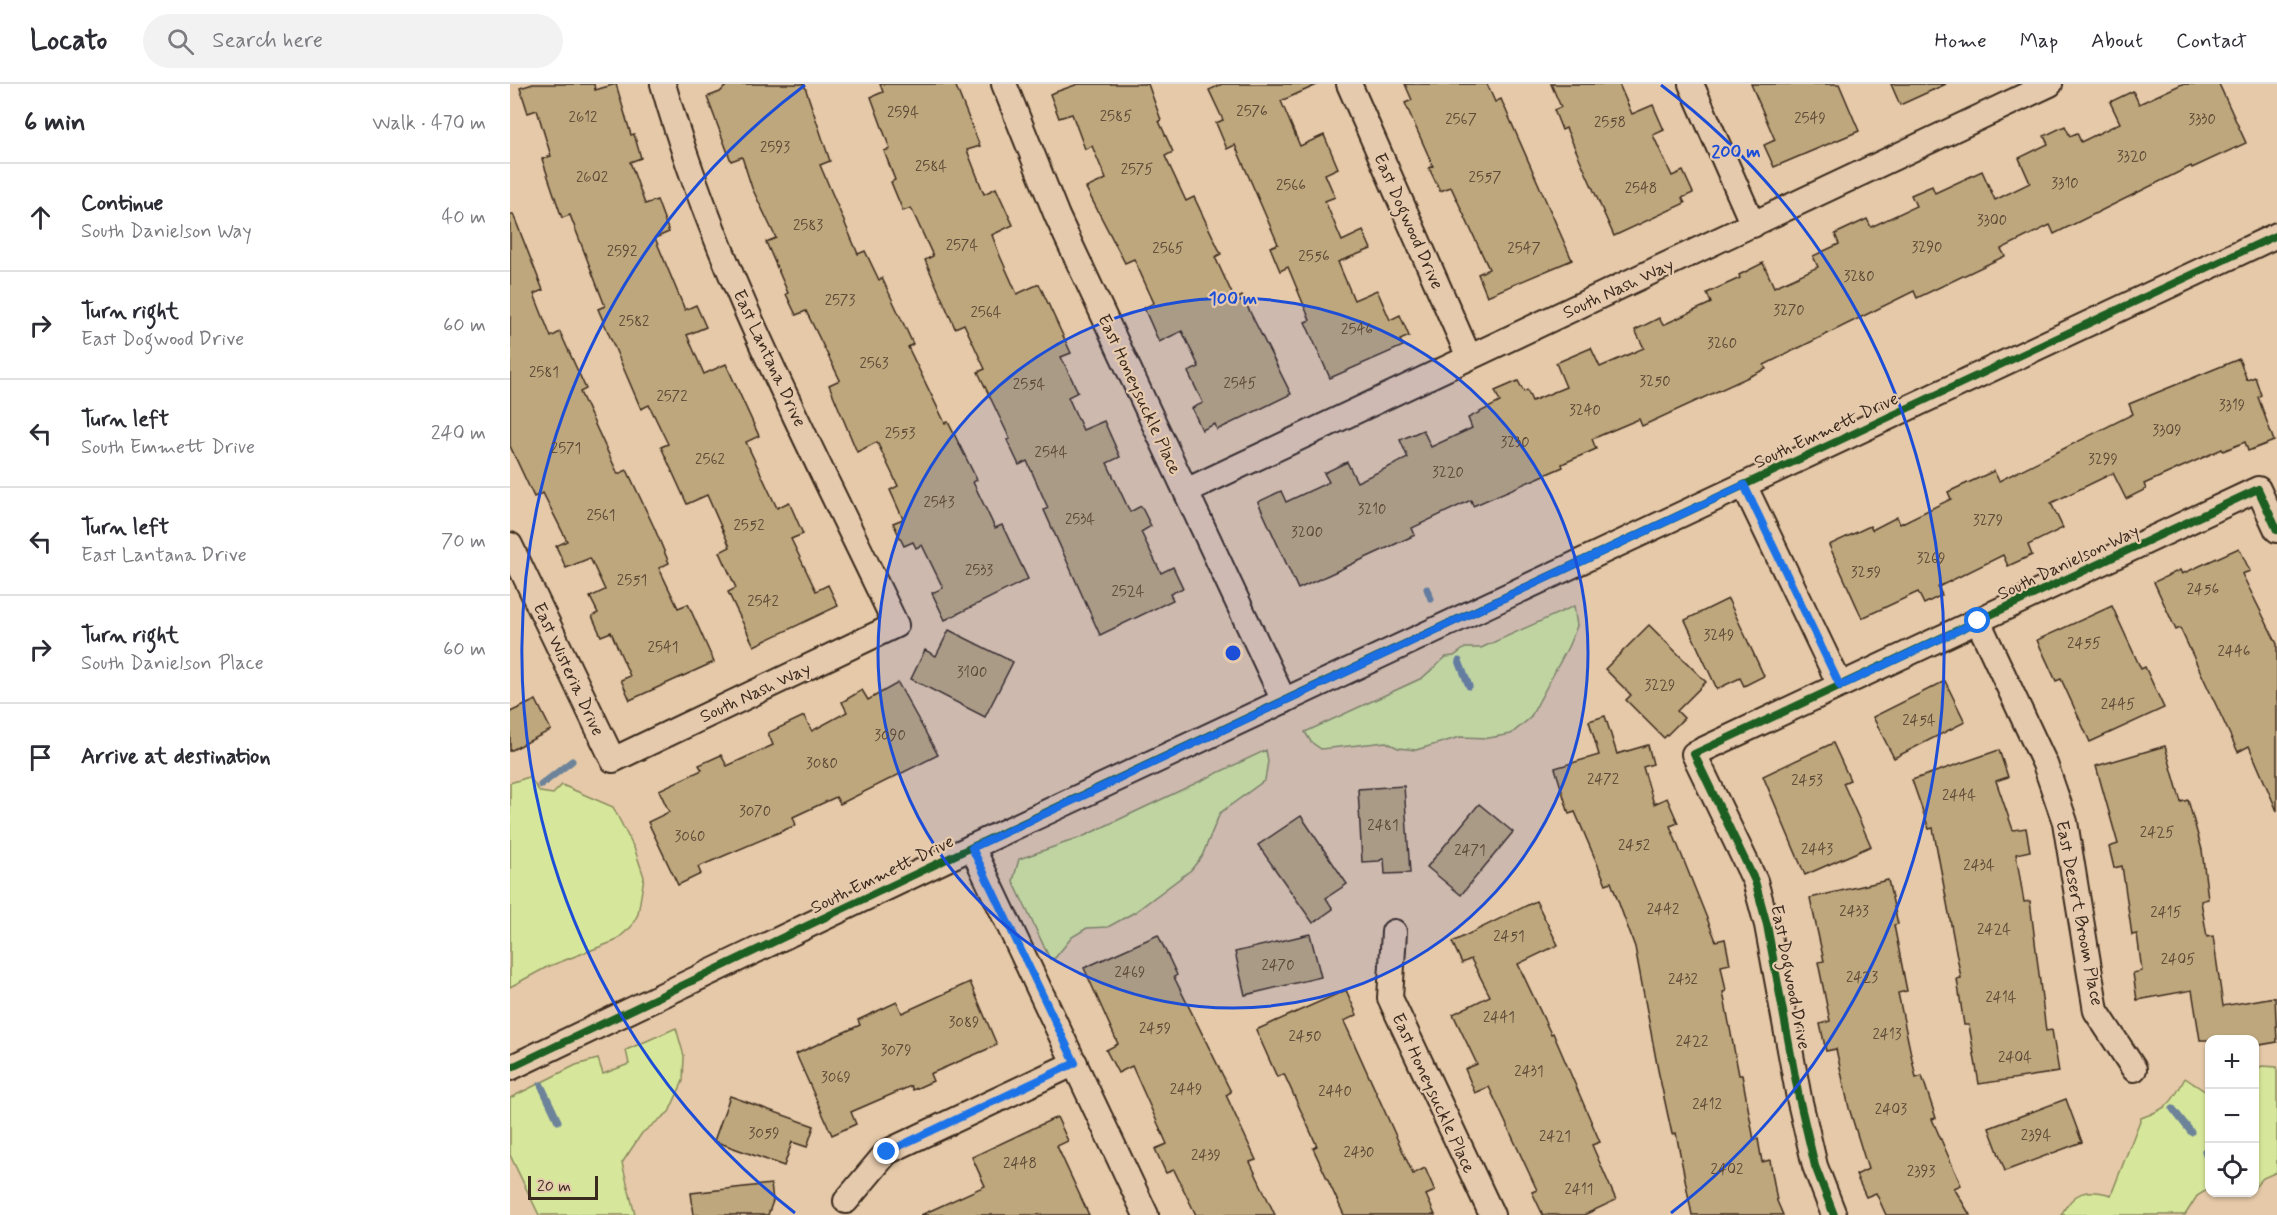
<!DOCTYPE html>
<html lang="en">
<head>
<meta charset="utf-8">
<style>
	body { margin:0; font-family:Mynerve,sans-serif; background:#f2f2f3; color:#2b2b33 }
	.controls { position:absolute; right:18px; bottom:18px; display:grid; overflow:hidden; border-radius:12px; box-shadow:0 2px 4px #0004 }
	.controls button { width:54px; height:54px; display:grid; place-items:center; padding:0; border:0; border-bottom:2px solid #e1e1e2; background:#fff; color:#2b2b33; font:30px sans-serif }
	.scale { position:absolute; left:18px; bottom:15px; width:70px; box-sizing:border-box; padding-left:6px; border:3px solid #3b2a1e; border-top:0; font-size:16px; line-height:21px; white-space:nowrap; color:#3b2a1e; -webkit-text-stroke:4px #e6caad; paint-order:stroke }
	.stop { position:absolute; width:18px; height:18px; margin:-14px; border:4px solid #1a73e8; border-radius:50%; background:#fff }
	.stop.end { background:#1a73e8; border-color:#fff; box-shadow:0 2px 6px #0008 }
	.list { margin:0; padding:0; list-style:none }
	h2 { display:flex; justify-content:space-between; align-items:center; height:78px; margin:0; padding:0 24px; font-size:26px }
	h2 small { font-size:20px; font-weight:400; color:#7c7c81 }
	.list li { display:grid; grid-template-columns:39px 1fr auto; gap:18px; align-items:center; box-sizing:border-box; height:108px; padding:0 24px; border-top:2px solid #e1e1e2 }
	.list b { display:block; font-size:22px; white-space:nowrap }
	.list p { margin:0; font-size:20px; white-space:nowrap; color:#7c7c81 }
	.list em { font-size:20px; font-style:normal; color:#7c7c81 }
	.icon { flex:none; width:33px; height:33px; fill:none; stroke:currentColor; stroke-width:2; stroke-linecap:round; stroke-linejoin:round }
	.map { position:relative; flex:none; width:1767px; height:1131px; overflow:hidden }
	header { display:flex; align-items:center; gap:36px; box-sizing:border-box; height:84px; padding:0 30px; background:#fff; border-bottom:2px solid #e1e1e2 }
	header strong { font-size:28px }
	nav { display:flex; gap:33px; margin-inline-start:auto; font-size:21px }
	.search { width:420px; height:54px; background:#f2f2f3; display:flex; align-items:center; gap:15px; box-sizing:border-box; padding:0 21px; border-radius:33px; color:#7c7c81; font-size:22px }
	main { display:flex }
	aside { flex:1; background:#fff }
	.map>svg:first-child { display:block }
	.green { fill:#d6e79b; stroke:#88885c; stroke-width:1.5 }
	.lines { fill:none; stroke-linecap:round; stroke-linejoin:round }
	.stream { stroke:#6d8399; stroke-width:7 }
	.building { fill:#bea77d; stroke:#3b2a1e; stroke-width:1.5 }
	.minor-casing { stroke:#3b2a1e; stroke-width:28 }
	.minor { stroke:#e6caad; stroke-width:24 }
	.cycleway-casing { stroke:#e6caad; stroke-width:11 }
	.cycleway { stroke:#1b5e20; stroke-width:8 }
	.route { stroke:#1a73e8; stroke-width:8 }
	.ring { fill:none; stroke:#1d4ed8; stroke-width:3 }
	.labels { text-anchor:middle; stroke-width:4.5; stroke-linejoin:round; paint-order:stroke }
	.number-label { font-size:15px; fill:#5c4936 }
	.street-label { font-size:18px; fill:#3b2a1e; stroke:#e6caad }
	.centre { fill:#1d4ed8; stroke:#e6caad; stroke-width:3 }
	.ring-label { font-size:18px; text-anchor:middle; font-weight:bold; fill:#1d4ed8; stroke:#e6caad; stroke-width:4.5; stroke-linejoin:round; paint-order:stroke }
</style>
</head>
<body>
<header>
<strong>Locato</strong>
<div class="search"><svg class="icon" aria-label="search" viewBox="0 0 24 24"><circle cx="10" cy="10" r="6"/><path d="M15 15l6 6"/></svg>Search here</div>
<nav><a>Home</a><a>Map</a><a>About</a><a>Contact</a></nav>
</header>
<main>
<aside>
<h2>6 min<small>Walk · 470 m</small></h2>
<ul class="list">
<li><svg class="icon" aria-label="ahead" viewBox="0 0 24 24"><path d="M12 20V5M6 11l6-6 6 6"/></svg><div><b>Continue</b><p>South Danielson Way</p></div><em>40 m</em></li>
<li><svg class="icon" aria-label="right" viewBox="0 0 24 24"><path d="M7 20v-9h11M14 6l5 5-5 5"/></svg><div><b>Turn right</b><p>East Dogwood Drive</p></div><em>60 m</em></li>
<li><svg class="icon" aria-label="left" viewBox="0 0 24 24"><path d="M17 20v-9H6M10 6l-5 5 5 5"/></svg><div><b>Turn left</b><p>South Emmett Drive</p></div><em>240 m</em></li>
<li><svg class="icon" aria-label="left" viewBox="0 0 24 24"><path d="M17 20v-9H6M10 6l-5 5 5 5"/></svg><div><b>Turn left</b><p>East Lantana Drive</p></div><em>70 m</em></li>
<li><svg class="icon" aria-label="right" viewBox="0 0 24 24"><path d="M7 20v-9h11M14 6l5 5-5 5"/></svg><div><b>Turn right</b><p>South Danielson Place</p></div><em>60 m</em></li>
<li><svg class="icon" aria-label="arrive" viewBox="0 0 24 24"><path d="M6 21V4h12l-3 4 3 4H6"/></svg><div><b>Arrive at destination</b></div></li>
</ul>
</aside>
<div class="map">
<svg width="1767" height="1131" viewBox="0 0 1767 1131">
	<rect width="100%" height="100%" fill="#e5c9a8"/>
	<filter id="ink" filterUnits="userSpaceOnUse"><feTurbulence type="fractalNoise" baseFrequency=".0167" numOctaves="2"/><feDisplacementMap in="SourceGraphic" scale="12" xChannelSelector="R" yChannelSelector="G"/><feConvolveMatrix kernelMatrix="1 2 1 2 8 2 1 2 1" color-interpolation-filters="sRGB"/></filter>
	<g filter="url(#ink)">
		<g class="green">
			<path d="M1064,522L1067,542L1058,563L1020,634L1001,650L979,654L950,653L906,666L888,664L876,658L811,665L801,658L795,648L912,594L936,573L944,572L955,564H971Z"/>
			<path d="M756,666L758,677L755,696L710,729L692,772L681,786L625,828L598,843L577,844L562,853L545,874L540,875L503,797L509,775L572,753Z"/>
			<path d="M19,693L30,708L43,710L52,701L103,723L125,766L134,793L128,830L121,843L105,857L37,883L0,903V699Z"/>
			<path d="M166,944L174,972L173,997L159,1028L132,1049L112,1079L125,1131H29L0,1071V1014L66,981L88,975L93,990L119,980L116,966Z"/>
			<path d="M1752,982L1767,983V1088L1753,1094L1745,1103V986Z"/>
			<path d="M1675,994L1699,1010L1700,1104L1687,1112L1675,1131H1551C1564,1107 1576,1104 1601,1111L1631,1034C1659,1024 1662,1019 1675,994Z"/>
		</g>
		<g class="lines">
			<g class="stream">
				<path d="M917,505L921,515"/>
				<path d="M949,577L959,602"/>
				<path d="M31,701L62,677"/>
				<path d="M31,1001L48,1037"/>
				<path d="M1663,1025L1681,1048"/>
				<path d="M1695,1067L1700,1081"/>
			</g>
		</g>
		<g class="building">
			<path d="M23,0H84L85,6L106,0L121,51L124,50L131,74L120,78L135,120L147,116L159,148L145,154L175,226L186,221L196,243L177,251L194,290L216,280L249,352L236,358L267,424L279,418L293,450L281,455L306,507L318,501L328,522L244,562L218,508L226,504L210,468L220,463L197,411L177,420L151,363L158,360L139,321L131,325L88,225L95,222L60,131L52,134L32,75L41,72L27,26L18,29L10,4Z"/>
			<path d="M218,0H294L320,77L310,81L348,170L355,167L369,196L372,194L403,260L398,263L435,339L438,338L467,396L463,398L485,444L492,441L518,495L435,536L422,509L433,504L412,461L406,464L403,458L394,462L383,439L393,435L380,406L388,402L367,358L347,368L319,301L330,296L296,227L286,231L276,210L278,209L256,158L266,154L242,104L232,73L221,77L197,13L210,8Z"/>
			<path d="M370,0H445L470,62L457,66L474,110L486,104L503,141L482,151L490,172L507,210L529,200L561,269L551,273L568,308L558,313L573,346L594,337L610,373L597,379L620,428L631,422L641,442L631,448L651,489L663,483L673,504L660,510L663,516L590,551L534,426L538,424L517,377L509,381L497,356L500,355L468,288L475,285L454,240L445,244L415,176L423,172L401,124L393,127L381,98L385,96L374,67L380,65L361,13L373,8Z"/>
			<path d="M568,0H638L651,36L649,37L663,68L655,72L676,117L684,113L711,170L705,173L725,216L732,212L781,310L707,346L705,340L692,346L682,324L693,319L678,288L689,283L672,247L649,258L634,224L644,219L624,175L615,179L576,104L596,95L582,62L575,65L562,30L549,34L540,10Z"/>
			<path d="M712,0H809L771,17L790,62L814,51L828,84L815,90L825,113L815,117L832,157L853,147L861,165L828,178L844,216L867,206L880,236L890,231L899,252L890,256L893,262L820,294L795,238L800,236L778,183L770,187L760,163L768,160L725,61L717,65L706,39L713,36L699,6Z"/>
			<path d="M895,0H977L985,18L991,15L1062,176L977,212L968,190L979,185L941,103L930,107L919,84L923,82L895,19L902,16Z"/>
			<path d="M1041,0H1109L1122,30L1143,21L1154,46L1143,51L1162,92L1173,87L1183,109L1172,114L1175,119L1104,152L1056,44L1052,46L1044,26L1051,23Z"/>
			<path d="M1241,0H1329L1349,47L1264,83L1254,61L1265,56Z"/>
			<path d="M1381,0H1436L1390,21Z"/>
			<path d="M1672,0H1709L1736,59L1682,84L1681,82L1544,150L1540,141L1491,165L1495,172L1407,214L1404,207L1254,281L1256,285L1132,342L1129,335L1082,355L1086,365L1052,380L1053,383L963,422L961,416L902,444L905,451L788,505L748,418L771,407L776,418L819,398L814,389L837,378L847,398L898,374L890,356L913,346L921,363L962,344L958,334L990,318L985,307L1008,297L1014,308L1017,306L1022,317L1056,303L1046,279L1081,264L1090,283L1134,264L1125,246L1149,234L1153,241L1201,219L1197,209L1230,194L1229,191L1253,179L1264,203L1308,183L1303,172L1329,160L1325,150L1357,135L1361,143L1406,122L1401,111L1422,102L1425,109L1472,87L1485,116L1520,99L1509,74L1538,60L1534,52L1555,42L1560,52L1567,49L1571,58L1610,39L1600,18L1623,7L1629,20Z"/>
			<path d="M0,130H3L33,206L24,210L41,253L50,248L76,305L70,308L108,390L117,386L144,443L159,479L149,484L168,524L178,520L204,578L120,616L111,596L120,592L101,548L91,552L82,532L88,529L80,513L95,506L80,474L56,484L46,462L57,457L33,409L24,413L0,362Z"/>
			<path d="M1729,275L1737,296L1745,293L1751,311L1748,313L1764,357L1738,367L1735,358L1713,367L1712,365L1634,400L1636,405L1616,415L1603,389L1541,419L1553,444L1518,461L1522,471L1498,482L1493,471L1428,503L1432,511L1414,520L1408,508L1352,534L1319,461L1360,442L1362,446L1387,433L1390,440L1441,415L1438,408L1484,387L1489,397L1623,330L1619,320Z"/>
			<path d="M1729,464L1740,487L1732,490L1767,560V727L1739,662L1728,668L1670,544L1666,546L1644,498L1670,486L1672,490Z"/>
			<path d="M1218,515L1254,592L1234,602L1230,594L1207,605L1175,536Z"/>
			<path d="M1602,522L1631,585L1635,583L1654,624L1580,658L1551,595L1546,597L1527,556Z"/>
			<path d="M1139,541L1196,598L1167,627L1174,634L1154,654L1116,616L1121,611L1095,585Z"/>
			<path d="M439,546L503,578L475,633L401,595L415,566L426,572Z"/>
			<path d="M1435,597L1455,638L1384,674L1363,633Z"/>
			<path d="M388,599L428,671L330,720L326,713L283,733L286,741L188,783L191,790L168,801L138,738L159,728L149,706L192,686L189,681L211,671L217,682L263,661L258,649L294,632L302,647L337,628L332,618L352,606L358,616Z"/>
			<path d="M26,616L41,646L0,667V628Z"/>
			<path d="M1095,632L1107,670L1138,661L1143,680L1133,683L1144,720L1157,714L1168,739L1160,742L1206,857L1215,855L1220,880L1211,882L1216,907L1213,908L1229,991H1232L1244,1056L1248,1055L1252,1078L1260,1076L1267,1117L1273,1131H1182L1166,1049L1162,1050L1148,986L1125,863L1101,798L1096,800L1065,728L1059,730L1045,684L1089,671L1079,637Z"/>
			<path d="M1323,659L1340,696L1333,699L1361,762L1295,791L1253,692Z"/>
			<path d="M1655,662L1671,718L1678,716L1692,766L1698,815L1691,817L1697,853L1703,852L1713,922L1765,913L1767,958L1744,962V956H1690L1682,906L1627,916L1623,889L1632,887L1627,850L1622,851L1612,782L1604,784L1599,763L1608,760L1586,682Z"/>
			<path d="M1489,666L1498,693L1486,697L1503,746L1516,744L1520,767L1506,770L1514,818L1520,817L1536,947L1542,946L1549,988L1469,1000L1459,941H1454L1447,895L1451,894L1423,744L1419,745L1402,696Z"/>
			<path d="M894,702L900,789L875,790L874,774L869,777L852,778L848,705Z"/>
			<path d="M969,720L1003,748L951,811L917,783Z"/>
			<path d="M791,732L837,800L816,814L823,825L803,839L748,761Z"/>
			<path d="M1378,796L1388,840L1384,841L1397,907L1388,909L1406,994L1412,992L1426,1034L1422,1035L1451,1101L1444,1104L1460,1131H1376L1366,1109L1356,1113L1346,1091L1358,1085L1339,1024L1326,965L1316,967L1310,940L1320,937L1308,878L1314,877L1300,814Z"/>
			<path d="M1026,817L1048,861L1008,880L1041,950L1043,949L1090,1058L1082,1061L1106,1116L1074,1131H1033L1022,1108L1027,1106L979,1003L965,1009L955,985L967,980L943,930L980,912L961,875L952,879L942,858Z"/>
			<path d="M800,850L811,893L735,911L725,868Z"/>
			<path d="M648,851L667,891L664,893L721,1008L716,1011L746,1076L740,1078L765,1131H686L664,1086L656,1089L645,1065L657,1060L622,982L608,989L596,966L608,960L574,884Z"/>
			<path d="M460,898L487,961L420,990L423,997L403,1006L401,1002L341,1028L346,1040L322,1051L286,970L350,941L348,936L387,918L392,929Z"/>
			<path d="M836,906L847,931L834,937L903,1090L915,1084L925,1107L916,1111L925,1131H834L803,1064L807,1062L774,990L767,993L746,946Z"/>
			<path d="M220,1012L304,1042L297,1063L282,1058L274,1082L204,1057Z"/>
			<path d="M1556,1015L1572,1058L1495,1087L1479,1044Z"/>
			<path d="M547,1033L558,1057L547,1062L579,1131H411L475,1102L462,1073Z"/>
			<path d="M261,1100L263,1117L258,1131H184L181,1109Z"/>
		</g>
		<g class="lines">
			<g class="minor-casing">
				<g id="minor">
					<path d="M494,0L547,132L774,617"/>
					<path d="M839,0L959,273"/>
					<path d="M1181,0L1243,141"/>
					<path d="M1234,401L1330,601"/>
					<path d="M676,407L1540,0"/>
					<path d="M0,461L103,676L386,541C302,364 207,189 153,0"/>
					<path d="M1468,537L1535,680L1555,738L1586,927L1624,985"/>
					<path d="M462,763L636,1131"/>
					<path d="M884,848L880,914L982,1131"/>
					<path d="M0,984L462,763L1767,151"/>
					<path d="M336,1117L377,1068L565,979"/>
					<path d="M1324,1131L1305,1082L1289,1014L1257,841L1245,797L1184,670L1748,405L1767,446"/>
				</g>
			</g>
			<use href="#minor" class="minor"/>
			<g class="cycleway-casing">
				<g id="cycleway">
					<path d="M0,984L462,763L1767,151"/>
					<path d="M1324,1131L1305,1082L1289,1014L1257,841L1245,797L1184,670L1748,405L1767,446"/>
				</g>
			</g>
			<use href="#cycleway" class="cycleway"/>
		</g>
	</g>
	<g class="lines" filter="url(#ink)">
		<path class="route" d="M377,1068L565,979L462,764L1234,401L1330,602L1468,537"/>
	</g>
	<circle cx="723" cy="569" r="355" fill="#1d4ed8" fill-opacity=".12"/>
	<g class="ring">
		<circle cx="723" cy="569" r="355"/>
		<path d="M285 1129A711 711 0 0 1 295 1M1151 1A711 711 0 0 1 1161 1129"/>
	</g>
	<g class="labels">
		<g class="number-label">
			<text x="742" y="32">2576</text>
			<text x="393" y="33">2594</text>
			<text x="606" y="37">2585</text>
			<text x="73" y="38">2612</text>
			<text x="1300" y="39">2549</text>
			<text x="951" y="40">2567</text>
			<text x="1692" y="40">3330</text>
			<text x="1100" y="43">2558</text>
			<text x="265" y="68">2593</text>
			<text x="1622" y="77">3320</text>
			<text x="421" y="87">2584</text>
			<text x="627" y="90">2575</text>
			<text x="82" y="98">2602</text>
			<text x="975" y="98">2557</text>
			<text x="1555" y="104">3310</text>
			<text x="781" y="106">2566</text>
			<text x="1131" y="109">2548</text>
			<text x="1482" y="141">3300</text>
			<text x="298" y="146">2583</text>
			<text x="452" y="166">2574</text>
			<text x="1417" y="168">3290</text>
			<text x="658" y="169">2565</text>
			<text x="1014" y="169">2547</text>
			<text x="112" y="172">2592</text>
			<text x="804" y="177">2556</text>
			<text x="1349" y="197">3280</text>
			<text x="330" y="221">2573</text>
			<text x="1279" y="231">3270</text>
			<text x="476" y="233">2564</text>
			<text x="124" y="242">2582</text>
			<text x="847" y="250">2546</text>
			<text x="1212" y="264">3260</text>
			<text x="364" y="284">2563</text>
			<text x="34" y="293">2581</text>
			<text x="1145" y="302">3250</text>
			<text x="730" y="304">2545</text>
			<text x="519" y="305">2554</text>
			<text x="162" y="317">2572</text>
			<text x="1722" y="326">3319</text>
			<text x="1075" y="331">3240</text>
			<text x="1657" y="351">3309</text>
			<text x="390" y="354">2553</text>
			<text x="1005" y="363">3230</text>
			<text x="56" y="369">2571</text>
			<text x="541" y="373">2544</text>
			<text x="200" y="380">2562</text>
			<text x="1593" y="380">3299</text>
			<text x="938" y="393">3220</text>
			<text x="429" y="423">2543</text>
			<text x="862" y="430">3210</text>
			<text x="91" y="436">2561</text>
			<text x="570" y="440">2534</text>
			<text x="1478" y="441">3279</text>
			<text x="239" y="446">2552</text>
			<text x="797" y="453">3200</text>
			<text x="1421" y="479">3269</text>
			<text x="469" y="491">2533</text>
			<text x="1356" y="493">3259</text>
			<text x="122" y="501">2551</text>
			<text x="1693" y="510">2456</text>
			<text x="618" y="512">2524</text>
			<text x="253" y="522">2542</text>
			<text x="1209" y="556">3249</text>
			<text x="1574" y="564">2455</text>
			<text x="153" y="568">2541</text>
			<text x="1724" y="572">2446</text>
			<text x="462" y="593">3100</text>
			<text x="1150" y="606">3229</text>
			<text x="1608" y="625">2445</text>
			<text x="1409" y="641">2454</text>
			<text x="380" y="656">3090</text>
			<text x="312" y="684">3080</text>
			<text x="1093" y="700">2472</text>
			<text x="1297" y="701">2453</text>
			<text x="1449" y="716">2444</text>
			<text x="245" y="732">3070</text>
			<text x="873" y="746">2481</text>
			<text x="1647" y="753">2425</text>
			<text x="180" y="757">3060</text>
			<text x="1124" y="766">2452</text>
			<text x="1307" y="770">2443</text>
			<text x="960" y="771">2471</text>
			<text x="1469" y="786">2434</text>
			<text x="1153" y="830">2442</text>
			<text x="1344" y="832">2433</text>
			<text x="1656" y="833">2415</text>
			<text x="1484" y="850">2424</text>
			<text x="999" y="857">2451</text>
			<text x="1668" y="880">2405</text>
			<text x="768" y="886">2470</text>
			<text x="620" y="893">2469</text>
			<text x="1352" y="898">2423</text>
			<text x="1173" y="900">2432</text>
			<text x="1491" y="918">2414</text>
			<text x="989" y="938">2441</text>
			<text x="454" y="943">3089</text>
			<text x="645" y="949">2459</text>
			<text x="1377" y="955">2413</text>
			<text x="795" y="957">2450</text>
			<text x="1182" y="962">2422</text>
			<text x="386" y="971">3079</text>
			<text x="1505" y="978">2404</text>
			<text x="1019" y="992">2431</text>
			<text x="326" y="998">3069</text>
			<text x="676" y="1010">2449</text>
			<text x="825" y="1012">2440</text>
			<text x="1197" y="1025">2412</text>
			<text x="1381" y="1030">2403</text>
			<text x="254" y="1054">3059</text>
			<text x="1526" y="1056">2394</text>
			<text x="1045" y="1057">2421</text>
			<text x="849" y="1073">2430</text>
			<text x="696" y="1076">2439</text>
			<text x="510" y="1084">2448</text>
			<text x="1217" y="1090">2402</text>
			<text x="1411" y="1092">2393</text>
			<text x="1069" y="1110">2411</text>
		</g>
		<g class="street-label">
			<text transform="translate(899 137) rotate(66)" y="6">East Dogwood Drive</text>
			<text transform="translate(1108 204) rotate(-25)" y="6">South Nash Way</text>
			<text transform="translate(260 274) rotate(65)" y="6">East Lantana Drive</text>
			<text transform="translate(630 310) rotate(65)" y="6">East Honeysuckle Place</text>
			<text transform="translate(1316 346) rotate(-25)" y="6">South Emmett Drive</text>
			<text transform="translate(1558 478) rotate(-25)" y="6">South Danielson Way</text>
			<text transform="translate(59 585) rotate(65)" y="6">East Wisteria Drive</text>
			<text transform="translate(245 608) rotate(-25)" y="6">South Nash Way</text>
			<text transform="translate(372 790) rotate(-26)" y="6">South Emmett Drive</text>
			<text transform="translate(1570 829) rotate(79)" y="6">East Desert Broom Place</text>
			<text transform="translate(1281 893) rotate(79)" y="6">East Dogwood Drive</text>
			<text transform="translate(924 1009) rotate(65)" y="6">East Honeysuckle Place</text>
		</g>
	</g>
	<circle cx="723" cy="569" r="9" class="centre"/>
	<g class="ring-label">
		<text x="1226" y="73">200 m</text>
		<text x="723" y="220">100 m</text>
	</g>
</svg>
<div class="controls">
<button>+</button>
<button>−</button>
<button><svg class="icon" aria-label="locate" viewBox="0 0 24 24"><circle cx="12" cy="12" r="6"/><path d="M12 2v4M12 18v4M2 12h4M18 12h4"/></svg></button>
</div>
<div class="scale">20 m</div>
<div class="stop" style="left:1468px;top:537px"></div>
<div class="stop end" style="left:377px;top:1068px"></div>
</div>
</main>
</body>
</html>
